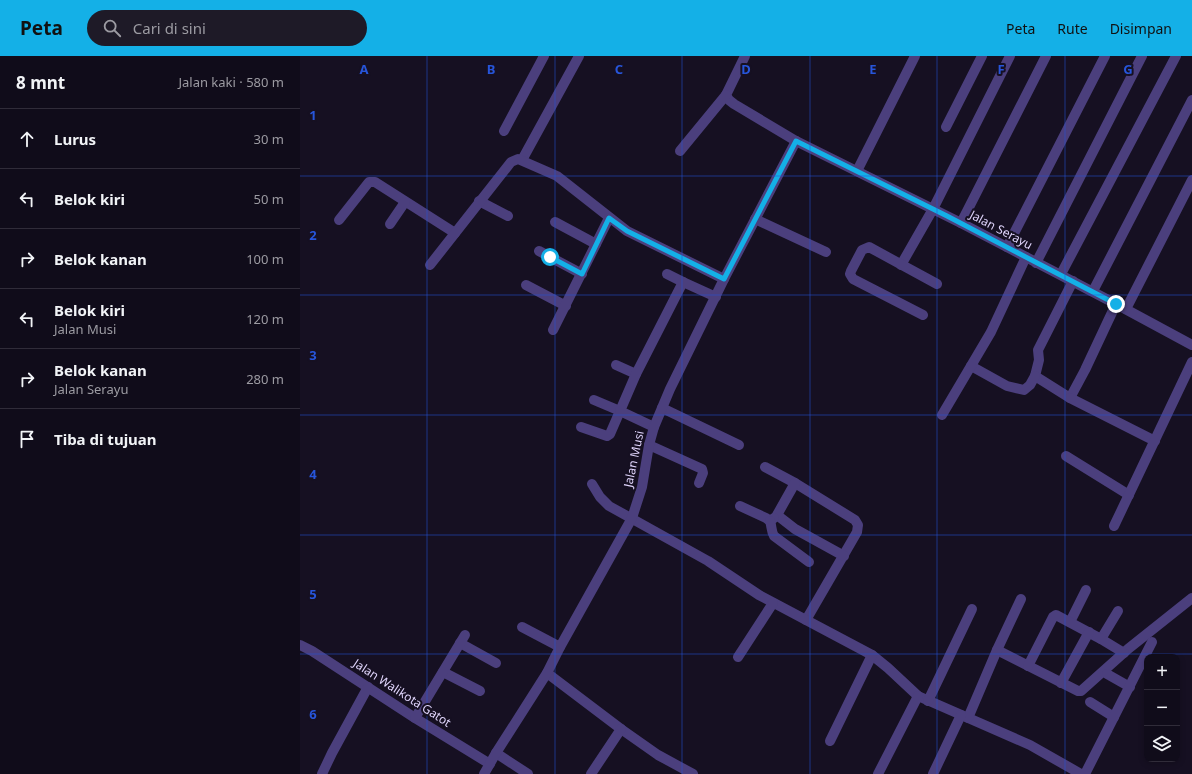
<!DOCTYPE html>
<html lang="id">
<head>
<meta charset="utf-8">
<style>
	body { margin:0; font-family:"Noto Sans",sans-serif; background:#1e1a27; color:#f1f3f6 }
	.controls { position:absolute; right:12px; bottom:12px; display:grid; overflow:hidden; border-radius:8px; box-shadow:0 2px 6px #0003 }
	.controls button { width:36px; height:36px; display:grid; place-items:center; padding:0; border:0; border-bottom:1px solid #302c39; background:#100c1a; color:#f1f3f6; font:20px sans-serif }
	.stop { position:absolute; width:12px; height:12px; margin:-9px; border:3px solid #14b0e7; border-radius:50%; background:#fff }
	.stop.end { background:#14b0e7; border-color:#fff; box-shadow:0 1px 4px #0008 }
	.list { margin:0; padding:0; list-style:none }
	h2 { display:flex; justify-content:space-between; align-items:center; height:52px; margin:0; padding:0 16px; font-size:17px }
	h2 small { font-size:13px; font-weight:400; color:#9c9ba2 }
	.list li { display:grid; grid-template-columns:26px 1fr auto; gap:12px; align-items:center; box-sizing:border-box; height:60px; padding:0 16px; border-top:1px solid #302c39 }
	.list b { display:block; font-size:15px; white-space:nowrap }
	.list p { margin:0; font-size:13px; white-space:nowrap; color:#9c9ba2 }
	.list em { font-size:13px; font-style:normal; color:#9c9ba2 }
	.icon { flex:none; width:22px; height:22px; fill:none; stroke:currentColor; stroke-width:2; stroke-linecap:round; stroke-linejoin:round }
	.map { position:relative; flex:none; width:892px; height:718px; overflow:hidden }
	header { display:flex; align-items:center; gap:24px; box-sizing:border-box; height:56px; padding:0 20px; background:#14b0e7; color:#111 }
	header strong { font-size:19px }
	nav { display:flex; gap:22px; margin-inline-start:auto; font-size:14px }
	.search { width:280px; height:36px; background:#1e1a27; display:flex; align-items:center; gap:10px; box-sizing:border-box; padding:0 14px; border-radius:22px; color:#9c9ba2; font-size:15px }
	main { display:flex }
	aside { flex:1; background:#100c1a }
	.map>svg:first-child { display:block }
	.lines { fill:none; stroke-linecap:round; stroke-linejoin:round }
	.street { stroke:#4b3f7d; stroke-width:10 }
	.route { stroke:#14b0e7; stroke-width:5 }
	.grid { fill:none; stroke:#2755da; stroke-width:1; stroke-opacity:0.55 }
	.labels { text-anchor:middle; stroke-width:4; stroke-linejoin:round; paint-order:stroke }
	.street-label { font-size:12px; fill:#dfd4fb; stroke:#161022 }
	.grid-label { font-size:13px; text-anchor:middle; font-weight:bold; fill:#2755da; stroke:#161022; stroke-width:4; stroke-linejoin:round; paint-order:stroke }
</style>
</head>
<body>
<header>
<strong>Peta</strong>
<div class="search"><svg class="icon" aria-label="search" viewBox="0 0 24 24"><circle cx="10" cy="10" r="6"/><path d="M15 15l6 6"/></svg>Cari di sini</div>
<nav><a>Peta</a><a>Rute</a><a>Disimpan</a></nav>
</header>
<main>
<aside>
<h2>8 mnt<small>Jalan kaki · 580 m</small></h2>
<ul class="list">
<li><svg class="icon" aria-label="ahead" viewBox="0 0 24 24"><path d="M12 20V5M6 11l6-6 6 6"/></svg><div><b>Lurus</b></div><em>30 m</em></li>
<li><svg class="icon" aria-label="left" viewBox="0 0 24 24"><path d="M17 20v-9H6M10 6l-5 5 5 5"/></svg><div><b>Belok kiri</b></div><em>50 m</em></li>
<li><svg class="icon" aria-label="right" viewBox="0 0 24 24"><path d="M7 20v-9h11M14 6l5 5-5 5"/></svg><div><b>Belok kanan</b></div><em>100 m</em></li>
<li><svg class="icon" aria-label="left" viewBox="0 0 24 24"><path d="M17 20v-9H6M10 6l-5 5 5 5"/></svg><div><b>Belok kiri</b><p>Jalan Musi</p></div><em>120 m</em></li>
<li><svg class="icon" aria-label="right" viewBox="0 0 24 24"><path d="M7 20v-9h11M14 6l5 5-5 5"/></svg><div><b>Belok kanan</b><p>Jalan Serayu</p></div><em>280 m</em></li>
<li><svg class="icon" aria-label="arrive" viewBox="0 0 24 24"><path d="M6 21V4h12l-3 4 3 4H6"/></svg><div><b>Tiba di tujuan</b></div></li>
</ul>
</aside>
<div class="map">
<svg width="892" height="718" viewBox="0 0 892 718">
	<rect width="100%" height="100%" fill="#161022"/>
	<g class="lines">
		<g class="street">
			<path d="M445,0L426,39L429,44L434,48L496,85L661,167L816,248L892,289"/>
			<path d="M646,71L682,0"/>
			<path d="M204,75L244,0"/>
			<path d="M380,95L426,39"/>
			<path d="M222,104L279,0"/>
			<path d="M557,115L615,0"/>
			<path d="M179,145L208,160"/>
			<path d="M455,163L526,196"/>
			<path d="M39,164L69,126H75L155,177"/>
			<path d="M255,166L296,188"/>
			<path d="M661,167L746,0"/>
			<path d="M90,168L105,146"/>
			<path d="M707,191L805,0"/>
			<path d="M239,195L282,218"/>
			<path d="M736,207L842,0"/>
			<path d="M130,209L211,106L218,103L257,120L327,175L424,223"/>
			<path d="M601,209L633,153L710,0"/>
			<path d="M367,218L383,226"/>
			<path d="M761,218L876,0"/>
			<path d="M773,225L738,294L739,304L735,320L770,342L785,314L816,248"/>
			<path d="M226,229L266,250"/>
			<path d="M793,235L892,44"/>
			<path d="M826,253L892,124"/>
			<path d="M623,259L553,223L550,218L551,215L562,194L569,191L637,228"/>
			<path d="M253,274L309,162"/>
			<path d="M316,309L336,318"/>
			<path d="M671,310L707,330L724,334L730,329L735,320"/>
			<path d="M770,342L855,385"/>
			<path d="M362,352L439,389"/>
			<path d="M642,359L691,276L726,201"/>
			<path d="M281,371L307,380L310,378L320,355L294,344"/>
			<path d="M354,371L320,355L336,318L383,226L416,241"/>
			<path d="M349,389L402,413L403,417L399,427"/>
			<path d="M766,400L829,439"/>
			<path d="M465,411L495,427L555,464L558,469L557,476L506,564"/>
			<path d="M495,427L477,459L495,473L544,500"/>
			<path d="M292,428L300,441L309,450L408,505L459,539L572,599L588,612L618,640L730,689L781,718"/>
			<path d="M440,450L466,462L470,465L474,462"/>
			<path d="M470,465C472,471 471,475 474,480L509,506"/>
			<path d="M814,470L892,306"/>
			<path d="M770,566L786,534"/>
			<path d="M222,571L260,591"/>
			<path d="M801,583L818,555"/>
			<path d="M160,587L196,607"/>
			<path d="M0,589L12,595L115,662L190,708"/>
			<path d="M697,594L778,635H781L828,593L892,542"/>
			<path d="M438,601L473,547"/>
			<path d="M728,610L753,561L756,559L801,583L824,597"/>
			<path d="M143,616L180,635"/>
			<path d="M247,617L321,673L358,699L393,718"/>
			<path d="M807,618L830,631"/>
			<path d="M761,627L789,576"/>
			<path d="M628,645L672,553"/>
			<path d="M790,646L814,661"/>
			<path d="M115,662L165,579"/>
			<path d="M668,662L697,594L721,543"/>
			<path d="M530,685L572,599"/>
			<path d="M196,697L228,718"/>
			<path d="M22,718L32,697L68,631"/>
			<path d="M184,718L196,697L247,617L260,591L332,462L342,431L349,389L354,371L370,333L424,223L496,85"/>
			<path d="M291,718L321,673"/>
			<path d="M578,718L618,640"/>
			<path d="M633,718L661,659"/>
			<path d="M785,718L852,586"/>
		</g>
	</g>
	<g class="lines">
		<path class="route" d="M250,201L282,218L309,162L327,175L424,223L496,85L647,160L816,248"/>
	</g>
	<path class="grid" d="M127,0V718M255,0V718M382,0V718M510,0V718M637,0V718M765,0V718M0,120H892M0,239H892M0,359H892M0,479H892M0,598H892"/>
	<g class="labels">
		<g class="street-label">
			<text transform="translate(701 174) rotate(28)" y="4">Jalan Serayu</text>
			<text transform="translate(334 403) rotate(-78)" y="4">Jalan Musi</text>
			<text transform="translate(102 637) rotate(33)" y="4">Jalan Walikota Gatot</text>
		</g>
	</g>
	<g class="grid-label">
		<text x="64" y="18">A</text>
		<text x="191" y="18">B</text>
		<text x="319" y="18">C</text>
		<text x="446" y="18">D</text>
		<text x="573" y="18">E</text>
		<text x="701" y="18">F</text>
		<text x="828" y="18">G</text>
		<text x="13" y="64">1</text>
		<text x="13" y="184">2</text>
		<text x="13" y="304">3</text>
		<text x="13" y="423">4</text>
		<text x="13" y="543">5</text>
		<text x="13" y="663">6</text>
	</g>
</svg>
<div class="controls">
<button>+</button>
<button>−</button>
<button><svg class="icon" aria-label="layers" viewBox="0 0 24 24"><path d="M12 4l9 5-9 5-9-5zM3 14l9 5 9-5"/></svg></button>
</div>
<div class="stop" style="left:250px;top:201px"></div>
<div class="stop end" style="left:816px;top:248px"></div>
</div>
</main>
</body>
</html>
